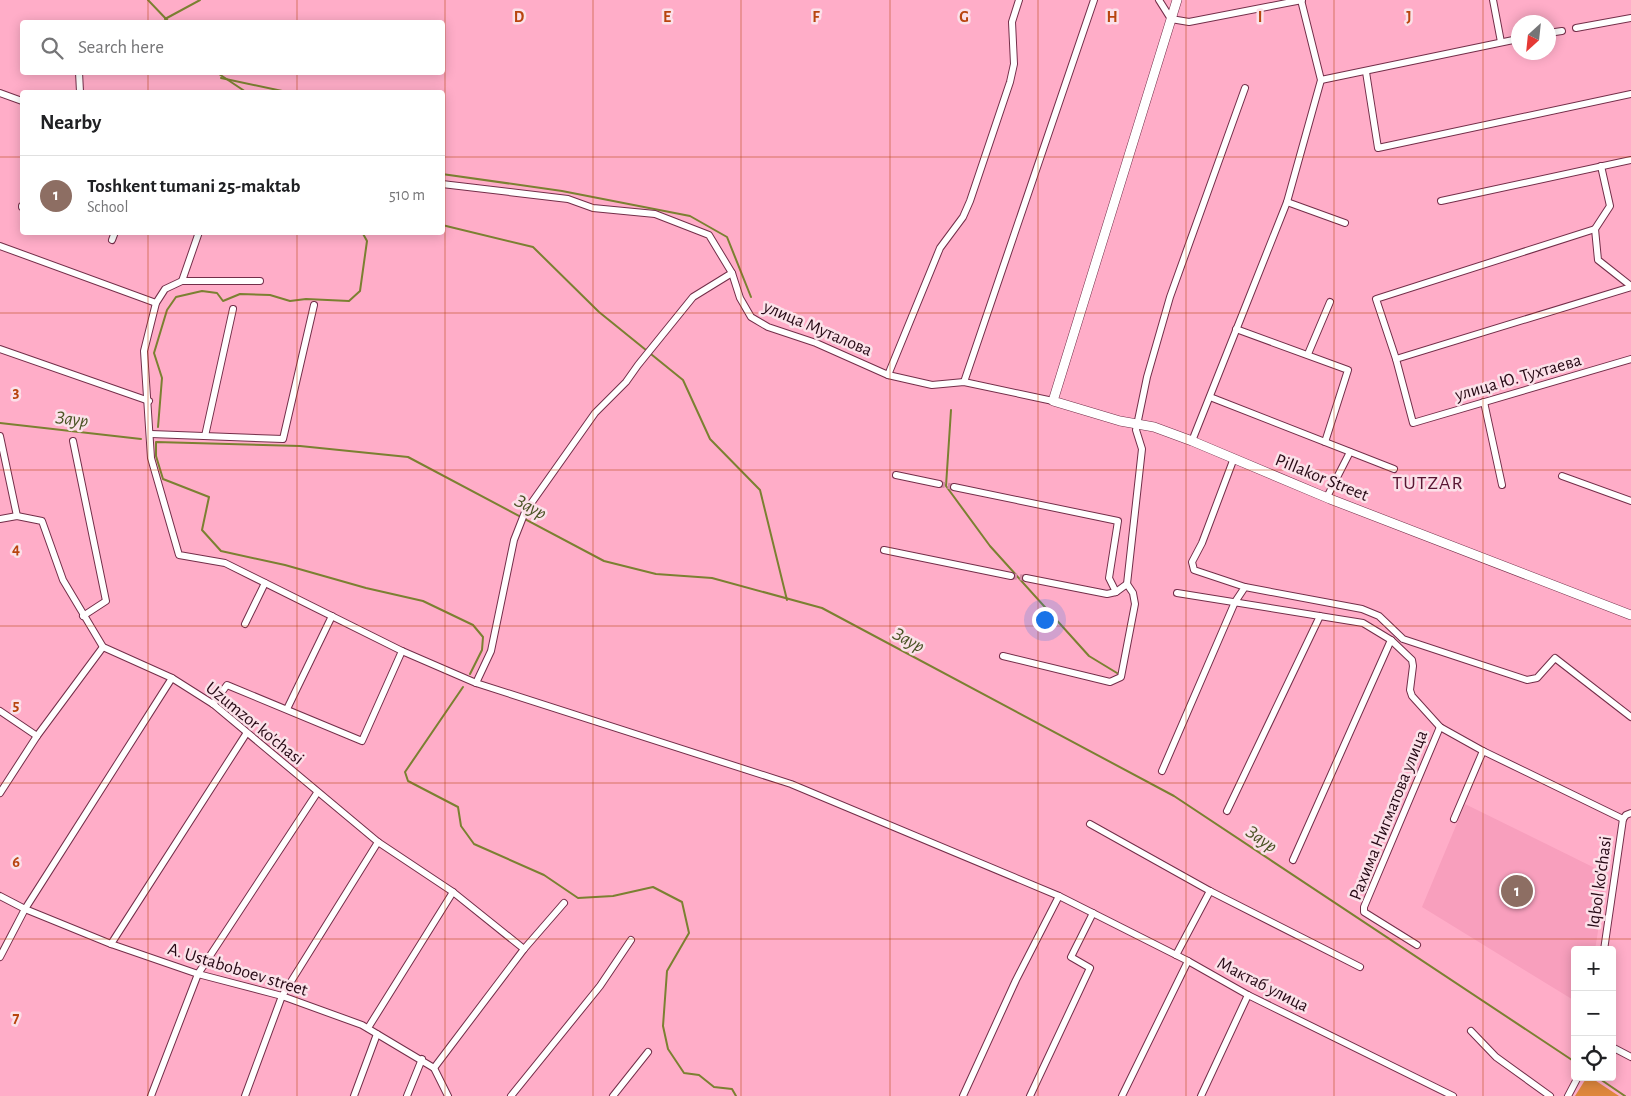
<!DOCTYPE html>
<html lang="en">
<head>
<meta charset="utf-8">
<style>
	body { margin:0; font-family:"Alegreya Sans",sans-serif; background:#f6f6f6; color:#202124 }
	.controls { position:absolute; right:15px; bottom:15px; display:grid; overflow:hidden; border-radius:5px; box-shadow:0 2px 12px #0003 }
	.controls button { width:45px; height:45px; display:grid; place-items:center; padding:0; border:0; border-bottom:1px solid #e0e0e0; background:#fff; color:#202124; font:25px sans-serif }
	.compass { position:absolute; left:1511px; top:15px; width:45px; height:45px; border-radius:50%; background:#fff; box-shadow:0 2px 12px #0003; rotate:207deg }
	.you { position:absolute; left:1044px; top:619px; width:18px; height:18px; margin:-12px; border:4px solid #fff; border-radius:50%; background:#1a73e8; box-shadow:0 0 0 8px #1a73e833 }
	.badge { display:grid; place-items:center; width:32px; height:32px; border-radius:50%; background:#b45309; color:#fff; font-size:16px; font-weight:700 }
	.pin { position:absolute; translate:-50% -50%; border:2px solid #fff; box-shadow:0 1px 5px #0006 }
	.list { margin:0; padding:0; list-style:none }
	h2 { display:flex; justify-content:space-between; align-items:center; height:65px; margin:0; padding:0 20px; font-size:21px }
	h2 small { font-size:16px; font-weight:400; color:#757577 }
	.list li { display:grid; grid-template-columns:32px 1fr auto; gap:15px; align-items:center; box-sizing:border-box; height:80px; padding:0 20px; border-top:1px solid #e0e0e0 }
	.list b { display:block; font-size:19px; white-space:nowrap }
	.list p { margin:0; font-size:16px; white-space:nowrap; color:#757577 }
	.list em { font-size:16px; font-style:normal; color:#757577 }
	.icon { flex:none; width:28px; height:28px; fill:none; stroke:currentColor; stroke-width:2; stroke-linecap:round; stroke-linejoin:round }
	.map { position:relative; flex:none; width:1631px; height:1096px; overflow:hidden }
	.search { position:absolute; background:#fff; box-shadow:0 2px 12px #0003; left:20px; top:20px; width:425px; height:55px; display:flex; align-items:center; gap:12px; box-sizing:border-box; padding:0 18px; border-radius:5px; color:#757577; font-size:19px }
	.panel { position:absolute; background:#fff; box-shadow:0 2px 12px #0003; left:20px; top:90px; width:425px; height:145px; border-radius:5px }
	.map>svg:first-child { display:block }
	.built { fill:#f89fbd }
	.green { fill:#de873c }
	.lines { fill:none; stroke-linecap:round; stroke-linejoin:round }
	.stream { stroke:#7b8031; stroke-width:2 }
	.street-tunnel { stroke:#d48ca4; stroke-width:6; stroke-dasharray:6 3; stroke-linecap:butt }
	.street-casing { stroke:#732e49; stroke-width:8 }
	.secondary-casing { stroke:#732e49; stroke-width:10 }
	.street { stroke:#fff; stroke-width:6 }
	.secondary { stroke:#fff; stroke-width:9 }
	.grid { fill:none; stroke:#b8450e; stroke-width:1; stroke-opacity:0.55 }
	.labels { text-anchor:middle; stroke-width:5; stroke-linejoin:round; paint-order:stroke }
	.street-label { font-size:18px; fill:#260915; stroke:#fbe1e9 }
	.water-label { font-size:19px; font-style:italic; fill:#4a5324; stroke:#fbe1e9 }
	.quarter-label { font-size:20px; letter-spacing:1px; fill:#591633; stroke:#fbe1e9 }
	.grid-label { font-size:16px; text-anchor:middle; font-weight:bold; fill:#b8450e; stroke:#fbe1e9; stroke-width:5; stroke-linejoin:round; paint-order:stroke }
</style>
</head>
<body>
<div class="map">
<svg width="1631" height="1096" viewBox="0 0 1631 1096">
	<rect width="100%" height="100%" fill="#ffadc8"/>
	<path class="built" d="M1465,804L1607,874L1595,950H1575V1001L1422,907Z"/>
	<path class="green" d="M1587,1077H1590L1619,1096H1575Z"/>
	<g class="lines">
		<g class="stream">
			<path d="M148,0L169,22"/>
			<path d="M165,19L200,0"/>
			<path d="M216,72L246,92"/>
			<path d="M221,78L287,92"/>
			<path d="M442,174L562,191L690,216L727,237L751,297"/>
			<path d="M442,225L533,247L599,312L683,380L710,439L760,490L787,600"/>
			<path d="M951,410L946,486L990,546L1089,656L1117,673"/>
			<path d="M0,423L141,439"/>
			<path d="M158,427L162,378L154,353L167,310L176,297L202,291L217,293L223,301L240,294L270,295L290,301L306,299L349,301L360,291L367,241L362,232"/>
			<path d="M470,674L482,650L483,637L473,625L423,601L366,588L285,565L221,551L202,530L209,497L163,479L156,456V442L300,446L408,457L604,561L656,574L712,578L822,608L1174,796L1575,1062"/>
			<path d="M463,687L405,772L408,781L458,807L461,826L474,844L544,875L578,898L613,896L653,887L682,902L689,933L667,971L663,1026L668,1049L684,1073L699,1075L714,1087L732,1089L736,1096"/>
			<path d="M1597,1077L1625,1096"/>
		</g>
		<g class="street-tunnel">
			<path d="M939,484L954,487"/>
			<path d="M1011,576L1026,578"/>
		</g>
		<g class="street-casing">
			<g id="street">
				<path d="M1159,0L1171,19L1189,22L1302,0"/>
				<path d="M1493,0L1501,42"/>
				<path d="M1576,28L1631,18"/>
				<path d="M1548,33L1562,31"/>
				<path d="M79,72L80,92"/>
				<path d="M1366,72L1378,148L1631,94"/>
				<path d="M1321,80L1518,39"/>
				<path d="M0,93L22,101"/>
				<path d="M1601,166L1610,206L1595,229L1598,260L1631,286"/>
				<path d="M442,184L568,199L593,208L655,214L709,235L732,273L740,298L751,317L768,327L816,343L888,375L932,385L964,382L1053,401"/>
				<path d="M1441,201L1631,160"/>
				<path d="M1287,202L1345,223"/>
				<path d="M22,206V207"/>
				<path d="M1595,229L1376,299L1396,359L1413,423L1631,359"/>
				<path d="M112,240L115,232"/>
				<path d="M0,246L156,303"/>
				<path d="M182,281L199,232"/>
				<path d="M260,281H182L165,289L156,303L144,351L151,458L179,555L225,563L402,651L476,683L791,784L1059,896L1188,961L1248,995L1453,1096"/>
				<path d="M1236,329L1348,370L1325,442"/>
				<path d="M0,349L149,401"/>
				<path d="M1308,354L1330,302"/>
				<path d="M1396,359L1631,287"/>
				<path d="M888,375L940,248L963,217L970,201L1010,82L1014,64L1012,22L1019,0"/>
				<path d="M964,382L1094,0"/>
				<path d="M1210,397L1394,469"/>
				<path d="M1484,402L1502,485"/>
				<path d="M151,434L283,439L314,305"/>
				<path d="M0,436L17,516"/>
				<path d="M205,436L233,309"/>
				<path d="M73,441L106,601L83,616"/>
				<path d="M1192,441L1287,202L1321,80L1301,0"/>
				<path d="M1234,458L1202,543L1192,562L1194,570L1245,587"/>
				<path d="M896,475L939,484"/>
				<path d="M1562,476L1631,501"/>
				<path d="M954,487L1118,521L1109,578L1116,592"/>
				<path d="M1327,497L1350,452"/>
				<path d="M0,519L17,516L42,521L63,580L103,647L172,678L213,704L378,842L453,892L524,949"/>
				<path d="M884,550L1011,576"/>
				<path d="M1127,584L1142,449L1136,430L1147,377L1170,297L1245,88"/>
				<path d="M1177,593L1363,623L1391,640L1412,660L1413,666L1410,690L1412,696L1440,727L1483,751L1623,819"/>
				<path d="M245,624L265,583"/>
				<path d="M1003,656L1110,682L1121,677L1135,604L1133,593L1127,584L1116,592L1107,594L1026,578"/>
				<path d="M476,683L491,651L514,540L525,512L595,413L626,382L638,365L693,297L732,273"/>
				<path d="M213,704L227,685L362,741L402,651"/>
				<path d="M287,709L332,616"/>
				<path d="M0,711L37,736"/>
				<path d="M1162,771L1235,602L1245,587L1362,609L1379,616L1403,639L1527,680L1537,678L1555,658L1631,717"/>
				<path d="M0,793L37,736L103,647"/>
				<path d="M1227,811L1320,616"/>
				<path d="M1454,819L1483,751"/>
				<path d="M1623,819L1626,815L1631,813"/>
				<path d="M1090,824L1210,891L1360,967"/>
				<path d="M1293,860L1391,640"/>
				<path d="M0,896L25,909L111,944L198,974L282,996L362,1025L434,1068L448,1096"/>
				<path d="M111,944L246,734"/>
				<path d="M1417,945L1364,912V907L1440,727"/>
				<path d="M1604,950L1623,819"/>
				<path d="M1176,955L1210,891"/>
				<path d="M0,957L25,909L172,678"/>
				<path d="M368,1028L453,892"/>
				<path d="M1471,1031L1496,1057L1550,1096"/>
				<path d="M1612,1047L1631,1057"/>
				<path d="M434,1068L524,949L564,903"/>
				<path d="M151,1096L198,974L317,793"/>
				<path d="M245,1096L282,996L378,842"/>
				<path d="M354,1096L377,1034"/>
				<path d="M407,1096L422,1059"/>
				<path d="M511,1096L600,986L631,940"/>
				<path d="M613,1096L648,1052"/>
				<path d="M963,1096L1016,980L1059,896"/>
				<path d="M1030,1096L1090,968L1071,957L1093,913"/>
				<path d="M1122,1096L1188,961"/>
				<path d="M1201,1096L1248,995"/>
				<path d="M1568,1096L1578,1077"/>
			</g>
		</g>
		<g class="secondary-casing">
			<path id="secondary" d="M1177,0L1053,401L1120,421L1154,427L1192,441L1330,499L1631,615"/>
		</g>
		<use href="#street" class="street"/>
		<use href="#secondary" class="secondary"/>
	</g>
	<path class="grid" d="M148,0V22M297,0V22M445,0V1096M593,0V1096M741,0V1096M890,0V1096M1038,0V1096M1186,0V1096M1334,0V1096M1483,0V1096M148,72V92M297,72V92M0,157H22M442,157H1631M148,232V1096M297,232V1096M0,313H1631M0,470H1631M0,626H1631M0,783H1631M0,939H1631"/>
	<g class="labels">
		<g class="street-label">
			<text transform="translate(818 328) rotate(23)" y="6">улица Муталова</text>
			<text transform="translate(1518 377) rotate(-16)" y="6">улица Ю. Тухтаева</text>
			<text transform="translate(1322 477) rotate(22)" y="6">Pillakor Street</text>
			<text transform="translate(255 723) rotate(39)" y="6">Uzumzor ko'chasi</text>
			<text transform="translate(1388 815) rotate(-68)" y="6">Рахима Нигматова улица</text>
			<text transform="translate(1599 882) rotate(-82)" y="6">Iqbol ko'chasi</text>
			<text transform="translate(238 969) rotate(17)" y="6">A. Ustaboboev street</text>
			<text transform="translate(1263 984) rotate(27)" y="6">Мактаб улица</text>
		</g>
		<g class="water-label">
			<text transform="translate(72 418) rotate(7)" y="7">Заур</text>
			<text transform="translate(531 506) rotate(28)" y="7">Заур</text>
			<text transform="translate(909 639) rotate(28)" y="7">Заур</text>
			<text transform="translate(1262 838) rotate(34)" y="7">Заур</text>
		</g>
		<g class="quarter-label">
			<text x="1428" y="489">TUTZAR</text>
		</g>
	</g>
	<g class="grid-label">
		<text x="519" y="22">D</text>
		<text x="667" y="22">E</text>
		<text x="816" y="22">F</text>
		<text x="964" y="22">G</text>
		<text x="1112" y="22">H</text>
		<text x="1260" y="22">I</text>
		<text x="1409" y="22">J</text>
		<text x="16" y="397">3</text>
		<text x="16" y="554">4</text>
		<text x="16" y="710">5</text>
		<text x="16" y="867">6</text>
		<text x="16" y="1023">7</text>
	</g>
</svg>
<div class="controls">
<button>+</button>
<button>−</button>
<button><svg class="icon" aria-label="locate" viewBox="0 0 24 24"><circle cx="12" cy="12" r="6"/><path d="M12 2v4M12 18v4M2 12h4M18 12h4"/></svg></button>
</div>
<svg class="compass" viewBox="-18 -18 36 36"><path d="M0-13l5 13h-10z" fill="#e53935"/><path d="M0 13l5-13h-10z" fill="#757577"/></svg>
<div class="you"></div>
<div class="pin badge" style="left:1517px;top:891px;background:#8d6e63">1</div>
<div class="search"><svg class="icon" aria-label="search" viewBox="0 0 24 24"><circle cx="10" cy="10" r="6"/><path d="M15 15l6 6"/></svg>Search here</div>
<section class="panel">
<h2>Nearby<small></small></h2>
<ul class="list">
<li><span class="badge" style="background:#8d6e63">1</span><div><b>Toshkent tumani 25-maktab</b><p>School</p></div><em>510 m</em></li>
</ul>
</section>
</div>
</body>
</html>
